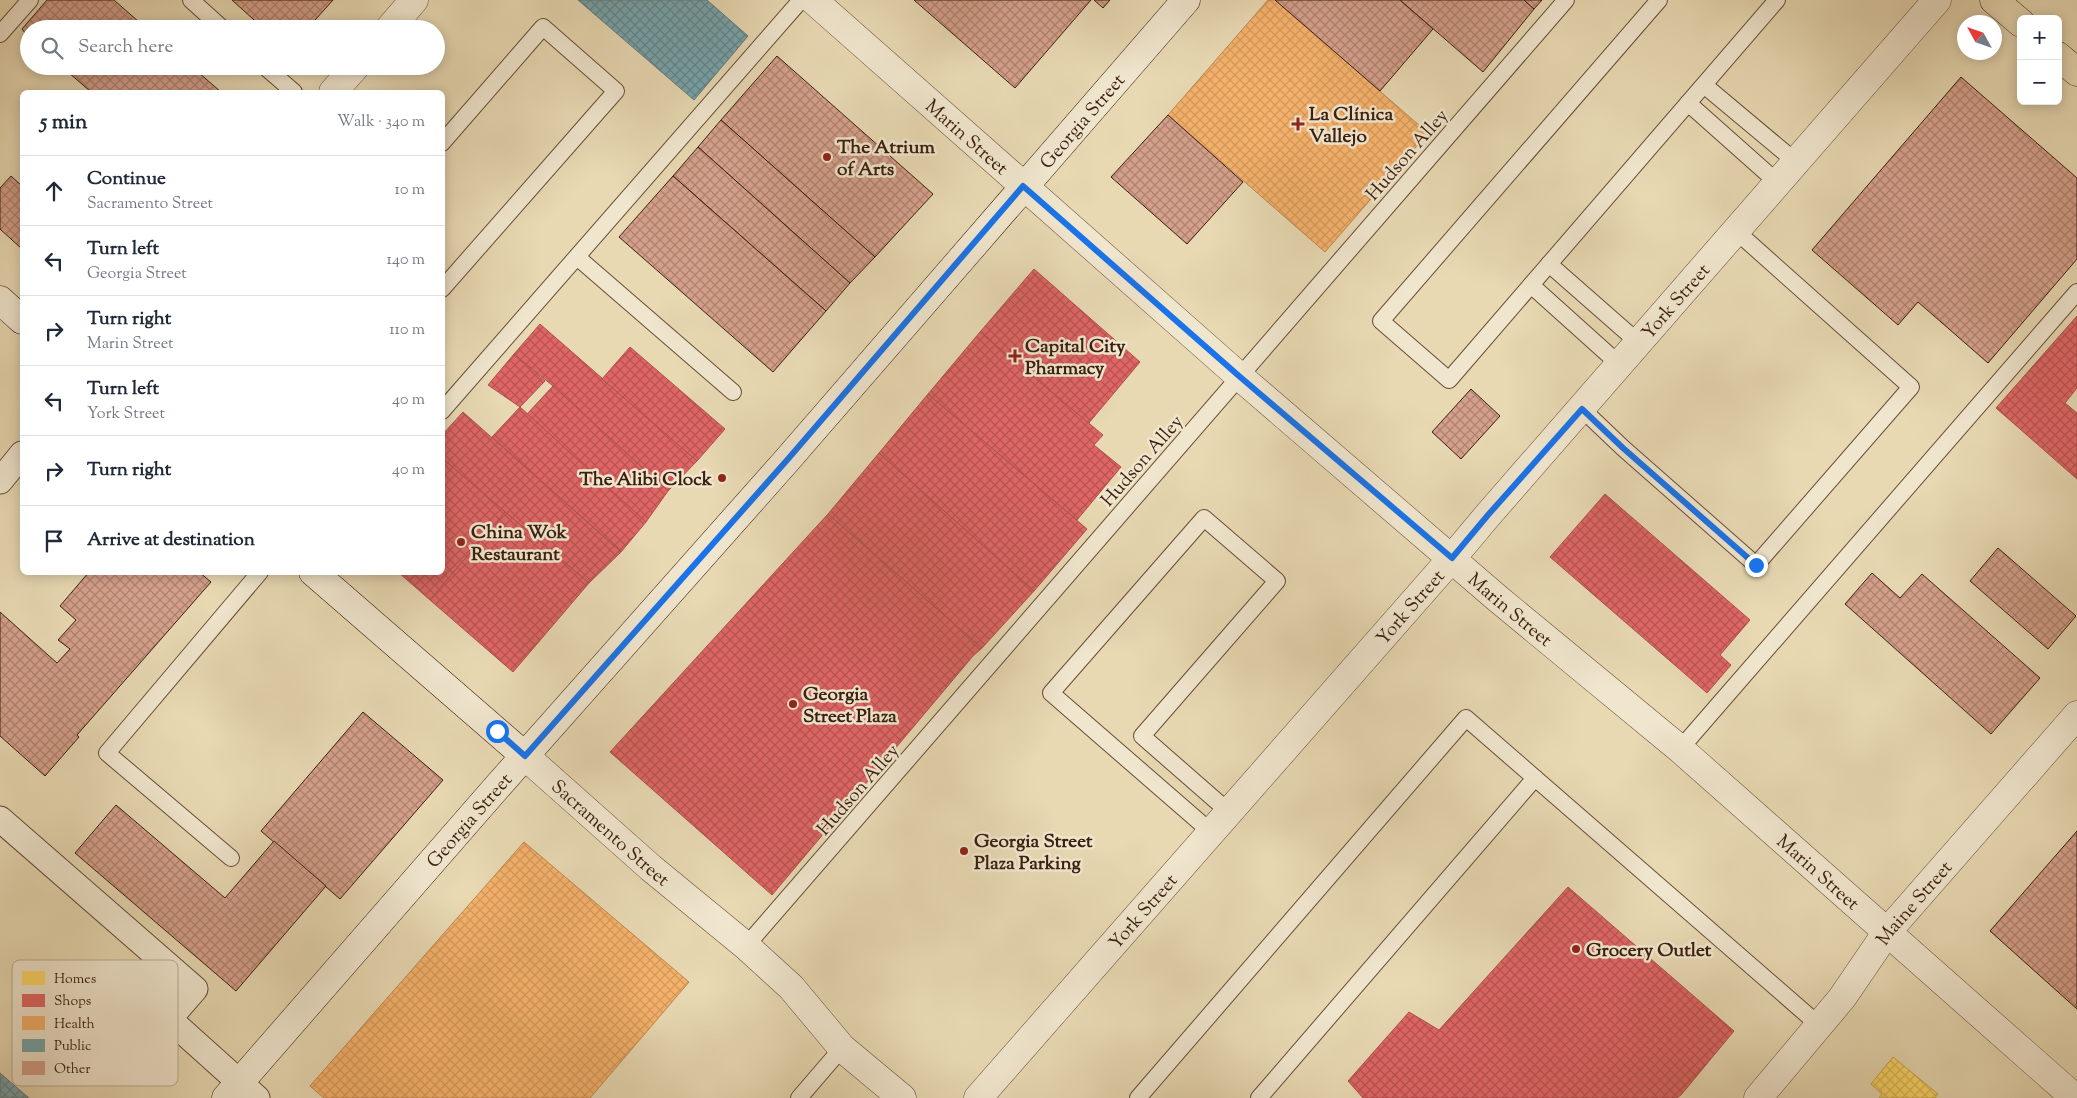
<!DOCTYPE html>
<html lang="en">
<head>
<meta charset="utf-8">
<style>
	body { margin:0; font-family:"Sorts Mill Goudy",serif; background:#f6f6f7; color:#1f2937 }
	.controls { position:absolute; right:15px; top:15px; display:grid; overflow:hidden; border-radius:8px; box-shadow:0 2px 12px #0003 }
	.controls button { width:45px; height:45px; display:grid; place-items:center; padding:0; border:0; border-bottom:1px solid #e0e1e3; background:#fff; color:#1f2937; font:25px sans-serif }
	.compass { position:absolute; left:1957px; top:15px; width:45px; height:45px; border-radius:50%; background:#fff; box-shadow:0 2px 12px #0003; rotate:310deg }
	.stop { position:absolute; width:15px; height:15px; margin:-11px; border:4px solid #1a73e8; border-radius:50%; background:#fff }
	.stop.end { background:#1a73e8; border-color:#fff; box-shadow:0 1px 5px #0008 }
	.list { margin:0; padding:0; list-style:none }
	h2 { display:flex; justify-content:space-between; align-items:center; height:65px; margin:0; padding:0 20px; font-size:21px }
	h2 small { font-size:16px; font-weight:400; color:#747a83 }
	.list li { display:grid; grid-template-columns:32px 1fr auto; gap:15px; align-items:center; box-sizing:border-box; height:70px; padding:0 20px; border-top:1px solid #e0e1e3 }
	.list b { display:block; font-size:19px; white-space:nowrap }
	.list p { margin:0; font-size:16px; white-space:nowrap; color:#747a83 }
	.list em { font-size:16px; font-style:normal; color:#747a83 }
	.icon { flex:none; width:28px; height:28px; fill:none; stroke:currentColor; stroke-width:2; stroke-linecap:round; stroke-linejoin:round }
	.map { position:relative; flex:none; width:2077px; height:1098px; overflow:hidden }
	.search { position:absolute; background:#fff; box-shadow:0 2px 12px #0003; left:20px; top:20px; width:425px; height:55px; display:flex; align-items:center; gap:12px; box-sizing:border-box; padding:0 18px; border-radius:28px; color:#747a83; font-size:19px }
	.panel { position:absolute; background:#fff; box-shadow:0 2px 12px #0003; left:20px; top:90px; width:425px; height:485px; border-radius:8px }
	.map>svg:first-child { display:block }
	.homes { fill:url(#homes-cross-hatch); stroke:#c4a14c }
	.shops { fill:url(#shops-cross-hatch); stroke:#ae504c }
	.health { fill:url(#health-cross-hatch); stroke:#be864f }
	.public { fill:url(#public-cross-hatch); stroke:#647c7f }
	.building { fill:url(#building-cross-hatch); stroke:#3a1e0f }
	.lines { fill:none; stroke-linecap:round; stroke-linejoin:round }
	.service-casing { stroke:#664d38; stroke-width:18 }
	.pedestrian-casing { stroke:#664d38; stroke-width:27 }
	.minor-casing { stroke:#664d38; stroke-width:29 }
	.tertiary-casing { stroke:#664d38; stroke-width:29 }
	.secondary-casing { stroke:#3a1e0f; stroke-width:29 }
	.primary-casing { stroke:#3a1e0f; stroke-width:29 }
	.service { stroke:#f0e6ce; stroke-width:16 }
	.pedestrian { stroke:#f0e6ce; stroke-width:25 }
	.minor { stroke:#f0e6ce; stroke-width:28 }
	.tertiary { stroke:#f0e6ce; stroke-width:28 }
	.secondary { stroke:#f0e6ce; stroke-width:28 }
	.primary { stroke:#e8d9b3; stroke-width:28 }
	.route { stroke:#1a73e8; stroke-width:6 }
	.poi-dot { fill:#8f2418; stroke:#f0e6ce; stroke-width:2 }
	.labels { text-anchor:middle; stroke-width:5; stroke-linejoin:round; paint-order:stroke }
	.poi-label { font-size:19px; font-weight:bold; fill:#3a1e0f; stroke:#f0e6ce; text-anchor:start }
	.street-label { font-size:19px; fill:#3a1e0f; stroke:#f0e6ce }
	.key { fill:#f0e6ce; stroke:#b9aa95; stroke-width:1 }
	.key-label { font-size:14px; fill:#3a1e0f }
</style>
</head>
<body>
<div class="map">
<svg width="2077" height="1098" viewBox="0 0 2077 1098">
	<defs>
		<pattern id="homes-cross-hatch" width="8" height="8" patternUnits="userSpaceOnUse" patternTransform="scale(1.25)"><rect width="8" height="8" fill="#ffd966"/><path d="M0 0l8 8M0 8l8-8" fill="none" stroke="#dbba57"/></pattern>
		<pattern id="shops-cross-hatch" width="8" height="8" patternUnits="userSpaceOnUse" patternTransform="scale(1.25)"><rect width="8" height="8" fill="#e06666"/><path d="M0 0l8 8M0 8l8-8" fill="none" stroke="#b75352"/></pattern>
		<pattern id="health-cross-hatch" width="8" height="8" patternUnits="userSpaceOnUse" patternTransform="scale(1.25)"><rect width="8" height="8" fill="#f6b26b"/><path d="M0 0l8 8M0 8l8-8" fill="none" stroke="#d4995c"/></pattern>
		<pattern id="public-cross-hatch" width="8" height="8" patternUnits="userSpaceOnUse" patternTransform="scale(1.25)"><rect width="8" height="8" fill="#76a5af"/><path d="M0 0l8 8M0 8l8-8" fill="none" stroke="#62868d"/></pattern>
		<pattern id="building-cross-hatch" width="8" height="8" patternUnits="userSpaceOnUse" patternTransform="scale(1.25)"><rect width="8" height="8" fill="#d5a08b"/><path d="M0 0l8 8M0 8l8-8" fill="none" stroke="#ae8270"/></pattern>
	</defs>
	<rect width="100%" height="100%" fill="#e8d9b3"/>
	<filter id="stains"><feTurbulence type="fractalNoise" baseFrequency=".004" numOctaves="4"/><feColorMatrix values="0 0 0 0 .2 0 0 0 0 .09 0 0 0 0 .02 0 0 0 .5 -.17"/></filter>
	<radialGradient id="worn" r=".72"><stop offset=".6" stop-color="#630" stop-opacity="0"/><stop offset="1" stop-color="#630" stop-opacity=".3"/></radialGradient>
	<path class="homes" d="M1893,1057L1938,1094L1935,1098H1879L1882,1094L1871,1084Z"/>
	<g class="shops">
		<path d="M1034,269L1140,362L1088,424L980,332Z"/>
		<path d="M2077,316V388L2065,403L2077,413V479L1996,408Z"/>
		<path d="M540,324L697,461L668,491L553,386L514,354Z"/>
		<path d="M980,332L1103,435L1094,445L1121,467L1077,520L928,394Z"/>
		<path d="M630,347L725,429L697,461L602,379Z"/>
		<path d="M514,354L545,381L520,407L488,385Z"/>
		<path d="M553,386L668,491L646,522L527,414Z"/>
		<path d="M928,394L1087,529L1034,591L879,453Z"/>
		<path d="M520,407L646,522L621,552L492,437Z"/>
		<path d="M463,412L621,552L589,583L442,458V435Z"/>
		<path d="M879,453L1034,591L982,648L828,514Z"/>
		<path d="M442,458L505,512L430,600L398,572H442Z"/>
		<path d="M1605,494L1750,620L1720,655L1731,665L1707,693L1550,557Z"/>
		<path d="M505,512L589,583L513,672L430,600Z"/>
		<path d="M828,514L982,648L973,656L772,895L610,752Z"/>
		<path d="M1568,887L1734,1031L1681,1095L1677,1098H1363L1348,1081L1409,1012L1439,1030Z"/>
	</g>
	<g class="health">
		<path d="M1268,0H1275L1428,133L1325,252L1168,115Z"/>
		<path d="M524,842L689,982L590,1098H324L310,1086Z"/>
	</g>
	<g class="public">
		<path d="M578,0H707L748,36L694,100Z"/>
		<path d="M0,1073L29,1098H0Z"/>
	</g>
	<g class="building">
		<path d="M47,0H114L147,29H29V38L22,29Z"/>
		<path d="M232,0H333L307,29H264Z"/>
		<path d="M914,0H1091L1015,88Z"/>
		<path d="M1094,0H1110L1103,8Z"/>
		<path d="M1275,0H1400L1433,29L1380,91Z"/>
		<path d="M1400,0H1524L1534,9L1483,72Z"/>
		<path d="M1524,0H1542L1534,9Z"/>
		<path d="M777,56L933,194L875,257L721,120Z"/>
		<path d="M61,66H191L221,92H91Z"/>
		<path d="M1961,77L2077,178V259L1988,363L1918,302L1898,325L1812,250Z"/>
		<path d="M1168,115L1243,182L1187,244L1111,177Z"/>
		<path d="M721,120L875,257L850,283L698,147Z"/>
		<path d="M698,147L850,283L826,311L673,176Z"/>
		<path d="M11,176L22,186V249L0,229V188Z"/>
		<path d="M673,176L826,311L773,372L619,237Z"/>
		<path d="M1471,389L1500,416L1461,459L1432,432Z"/>
		<path d="M1998,548L2076,616L2048,649L1970,581Z"/>
		<path d="M89,572H199L211,582L77,735L79,737L45,776L0,736V612L57,663L70,649L58,640L76,620L60,606Z"/>
		<path d="M1872,573L1900,598L1922,574L2040,678L1991,734L1845,604Z"/>
		<path d="M363,712L443,780L340,899L261,831Z"/>
		<path d="M116,805L225,898L274,841L326,886L236,991L75,853Z"/>
		<path d="M2077,831V1009L1990,931Z"/>
	</g>
	<g class="lines">
		<g class="service-casing">
			<g id="service">
				<path d="M191,0L223,29"/>
				<path d="M1659,0L1381,321L1449,380L1777,0"/>
				<path d="M0,34L30,0"/>
				<path d="M264,66L294,92"/>
				<path d="M1704,85L1796,162"/>
				<path d="M1688,103L1778,183"/>
				<path d="M442,143L543,27L616,91L442,289"/>
				<path d="M577,257L733,392"/>
				<path d="M1549,264L1639,343"/>
				<path d="M1531,285L1620,365"/>
				<path d="M1582,409L1623,448L1756,565L1911,387L1736,231"/>
				<path d="M442,411L801,0"/>
				<path d="M1680,749L2077,292"/>
				<path d="M1535,778L1820,1026"/>
				<path d="M1211,832L1051,693L1204,518L1277,581L1142,736L1229,812"/>
				<path d="M231,858L107,753L260,572"/>
				<path d="M746,946L1566,0"/>
				<path d="M799,1098L842,1048"/>
				<path d="M1138,1098L1466,718L1535,778L1259,1098"/>
			</g>
		</g>
		<g class="pedestrian-casing">
			<g id="pedestrian">
				<path d="M0,481L22,454"/>
				<path d="M0,819L195,989L169,1019L257,1098"/>
			</g>
		</g>
		<g class="minor-casing">
			<g id="minor">
				<path id="s1" d="M813,0L1239,376L1497,598L1680,749L2075,1098"/>
				<path d="M389,29L414,0"/>
				<path d="M333,92L356,66"/>
				<path id="s2" d="M978,1098L1452,558L1488,515L1937,0"/>
			</g>
		</g>
		<g class="tertiary-casing">
			<g id="tertiary">
				<path id="s3" d="M525,756L651,868L746,946L791,987L842,1048L902,1098"/>
				<path id="s4" d="M1758,1098L1842,998L1887,932L2077,715"/>
			</g>
		</g>
		<g class="secondary-casing">
			<g id="secondary">
				<path d="M0,300L22,320"/>
				<path d="M313,572L525,756"/>
				<path id="s5" d="M226,1098L497,787L788,459L1186,0"/>
			</g>
		</g>
		<g class="primary-casing">
			<g id="primary">
				<path d="M1994,0L2021,23"/>
				<path d="M2058,56L2077,72"/>
			</g>
		</g>
		<use href="#service" class="service"/>
		<use href="#pedestrian" class="pedestrian"/>
		<use href="#minor" class="minor"/>
		<use href="#tertiary" class="tertiary"/>
		<use href="#secondary" class="secondary"/>
		<use href="#primary" class="primary"/>
	</g>
	<g class="lines">
		<path class="route" d="M497,731L525,756L788,459L1023,186L1239,376L1452,558L1488,515L1582,409L1623,448L1756,565"/>
	</g>
	<g class="poi-dot">
		<path d="M1295.5 116.5h5v5h5v5h-5v5h-5v-5h-5v-5h5z"/>
		<circle cx="827" cy="157" r="5"/>
		<path d="M1012.5 348.5h5v5h5v5h-5v5h-5v-5h-5v-5h5z"/>
		<circle cx="722" cy="478" r="5"/>
		<circle cx="461" cy="542" r="5"/>
		<circle cx="793" cy="704" r="5"/>
		<circle cx="964" cy="851" r="5"/>
		<circle cx="1576" cy="949" r="5"/>
	</g>
	<g class="labels">
		<g class="poi-label">
			<text x="1309" y="120">La Clínica<tspan x="1309" dy="22">Vallejo</tspan></text>
			<text x="837" y="153">The Atrium<tspan x="837" dy="22">of Arts</tspan></text>
			<text x="1025" y="352">Capital City<tspan x="1025" dy="22">Pharmacy</tspan></text>
			<text x="712" y="485" text-anchor="end">The Alibi Clock</text>
			<text x="471" y="538">China Wok<tspan x="471" dy="22">Restaurant</tspan></text>
			<text x="803" y="700">Georgia<tspan x="803" dy="22">Street Plaza</tspan></text>
			<text x="974" y="847">Georgia Street<tspan x="974" dy="22">Plaza Parking</tspan></text>
			<text x="1586" y="956">Grocery Outlet</text>
		</g>
		<g class="street-label">
			<text dy="7" stroke="none"><textPath href="#s5" startOffset="1299">Georgia Street</textPath></text>
			<text dy="7" stroke="none"><textPath href="#s1" startOffset="206">Marin Street</textPath></text>
			<text transform="translate(1406 154) rotate(-49)" y="7">Hudson Alley</text>
			<text dy="7" stroke="none"><textPath href="#s2" startOffset="1059">York Street</textPath></text>
			<text transform="translate(1141 460) rotate(-49)" y="7">Hudson Alley</text>
			<text dy="7" stroke="none"><textPath href="#s2" startOffset="654">York Street</textPath></text>
			<text dy="7" stroke="none"><textPath href="#s1" startOffset="926">Marin Street</textPath></text>
			<text transform="translate(857 789) rotate(-49)" y="7">Hudson Alley</text>
			<text dy="7" stroke="none"><textPath href="#s5" startOffset="369">Georgia Street</textPath></text>
			<text dy="7" stroke="none"><textPath href="#s3" startOffset="115">Sacramento Street</textPath></text>
			<text dy="7" stroke="none"><textPath href="#s1" startOffset="1331">Marin Street</textPath></text>
			<text dy="7" stroke="none"><textPath href="#s4" startOffset="250">Maine Street</textPath></text>
			<text dy="7" stroke="none"><textPath href="#s2" startOffset="249">York Street</textPath></text>
		</g>
	</g>
	<rect x="12" y="960" width="166" height="126" rx="8" class="key"/>
	<rect x="22" y="971" width="23" height="14" fill="#ffd966"/>
	<rect x="22" y="994" width="23" height="13" fill="#e06666"/>
	<rect x="22" y="1016" width="23" height="14" fill="#f6b26b"/>
	<rect x="22" y="1039" width="23" height="13" fill="#76a5af"/>
	<rect x="22" y="1061" width="23" height="14" fill="#d5a08b"/>
	<g class="key-label">
		<text x="54" y="983">Homes</text>
		<text x="54" y="1005">Shops</text>
		<text x="54" y="1028">Health</text>
		<text x="54" y="1050">Public</text>
		<text x="54" y="1073">Other</text>
	</g>
	<rect width="100%" height="100%" filter="url(#stains)"/>
	<rect width="100%" height="100%" fill="url(#worn)"/>
</svg>
<div class="controls">
<button>+</button>
<button>−</button>
</div>
<svg class="compass" viewBox="-18 -18 36 36"><path d="M0-13l5 13h-10z" fill="#e53935"/><path d="M0 13l5-13h-10z" fill="#747a83"/></svg>
<div class="stop" style="left:497px;top:731px"></div>
<div class="stop end" style="left:1756px;top:565px"></div>
<div class="search"><svg class="icon" aria-label="search" viewBox="0 0 24 24"><circle cx="10" cy="10" r="6"/><path d="M15 15l6 6"/></svg>Search here</div>
<section class="panel">
<h2>5 min<small>Walk · 340 m</small></h2>
<ul class="list">
<li><svg class="icon" aria-label="ahead" viewBox="0 0 24 24"><path d="M12 20V5M6 11l6-6 6 6"/></svg><div><b>Continue</b><p>Sacramento Street</p></div><em>10 m</em></li>
<li><svg class="icon" aria-label="left" viewBox="0 0 24 24"><path d="M17 20v-9H6M10 6l-5 5 5 5"/></svg><div><b>Turn left</b><p>Georgia Street</p></div><em>140 m</em></li>
<li><svg class="icon" aria-label="right" viewBox="0 0 24 24"><path d="M7 20v-9h11M14 6l5 5-5 5"/></svg><div><b>Turn right</b><p>Marin Street</p></div><em>110 m</em></li>
<li><svg class="icon" aria-label="left" viewBox="0 0 24 24"><path d="M17 20v-9H6M10 6l-5 5 5 5"/></svg><div><b>Turn left</b><p>York Street</p></div><em>40 m</em></li>
<li><svg class="icon" aria-label="right" viewBox="0 0 24 24"><path d="M7 20v-9h11M14 6l5 5-5 5"/></svg><div><b>Turn right</b></div><em>40 m</em></li>
<li><svg class="icon" aria-label="arrive" viewBox="0 0 24 24"><path d="M6 21V4h12l-3 4 3 4H6"/></svg><div><b>Arrive at destination</b></div></li>
</ul>
</section>
</div>
</body>
</html>
